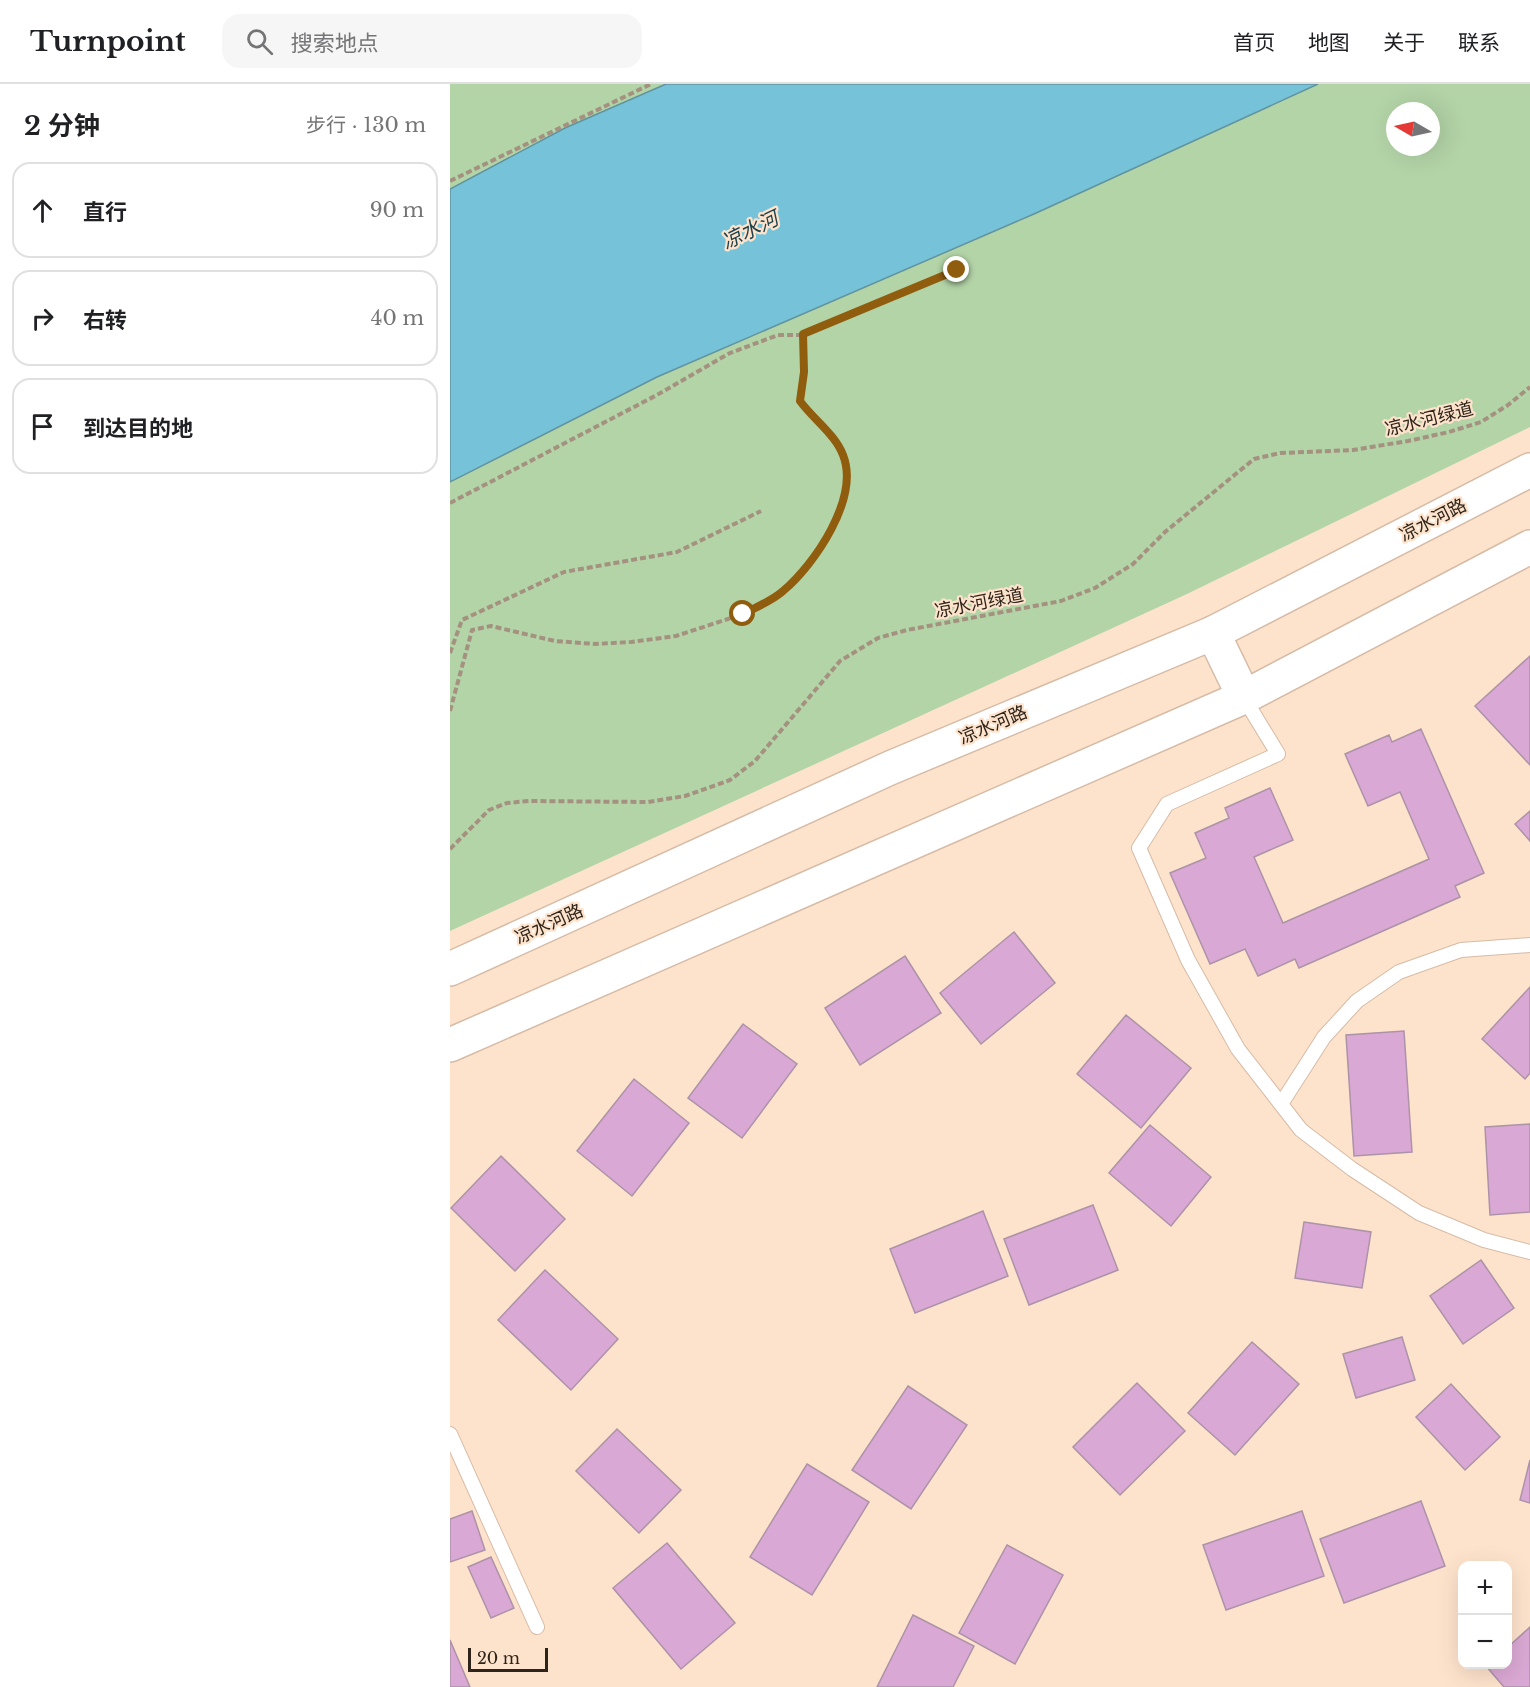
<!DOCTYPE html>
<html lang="zh">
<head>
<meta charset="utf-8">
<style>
	body { margin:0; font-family:"Libre Baskerville","Noto Sans SC",serif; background:#f6f6f6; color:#202124 }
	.controls { position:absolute; right:18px; bottom:18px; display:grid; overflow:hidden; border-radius:12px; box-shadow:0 6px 24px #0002 }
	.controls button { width:54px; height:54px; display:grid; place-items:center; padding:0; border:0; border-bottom:2px solid #e0e0e0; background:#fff; color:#202124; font:30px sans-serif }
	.compass { position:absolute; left:936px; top:18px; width:54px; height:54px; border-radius:50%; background:#fff; box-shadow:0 6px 24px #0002; rotate:279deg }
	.scale { position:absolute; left:18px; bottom:15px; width:80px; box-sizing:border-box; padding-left:6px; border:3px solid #2e241b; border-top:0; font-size:16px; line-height:21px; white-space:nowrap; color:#2e241b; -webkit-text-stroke:4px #fee3cc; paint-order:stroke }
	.stop { position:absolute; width:18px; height:18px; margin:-14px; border:4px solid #905c0e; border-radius:50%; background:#fff }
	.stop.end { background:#905c0e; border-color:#fff; box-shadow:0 2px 6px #0008 }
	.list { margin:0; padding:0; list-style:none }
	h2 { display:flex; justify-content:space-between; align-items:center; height:78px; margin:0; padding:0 24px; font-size:26px }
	h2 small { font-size:20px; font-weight:400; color:#757577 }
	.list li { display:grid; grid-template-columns:39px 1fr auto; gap:18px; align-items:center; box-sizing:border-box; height:96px; margin:0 12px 12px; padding:0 12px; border:2px solid #e0e0e0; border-radius:18px }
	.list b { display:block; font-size:22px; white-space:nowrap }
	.list em { font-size:20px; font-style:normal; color:#757577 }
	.icon { flex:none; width:33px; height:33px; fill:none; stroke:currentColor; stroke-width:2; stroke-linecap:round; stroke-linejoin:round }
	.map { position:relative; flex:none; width:1080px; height:1603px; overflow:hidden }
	header { display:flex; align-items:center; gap:36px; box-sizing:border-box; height:84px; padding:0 30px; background:#fff; border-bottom:2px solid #e0e0e0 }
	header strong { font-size:28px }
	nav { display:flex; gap:33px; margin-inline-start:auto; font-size:21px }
	.search { width:420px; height:54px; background:#f6f6f6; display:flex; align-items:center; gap:15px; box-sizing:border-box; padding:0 21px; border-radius:18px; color:#757577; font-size:22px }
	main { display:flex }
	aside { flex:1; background:#fff }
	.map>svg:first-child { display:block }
	.green { fill:#b3d4a7; fill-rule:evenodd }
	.water { fill:#76c2d8; stroke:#60939f; stroke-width:1.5 }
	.building { fill:#daa8d4; stroke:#ac93a8; stroke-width:1.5 }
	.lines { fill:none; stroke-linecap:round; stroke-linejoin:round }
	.service-casing { stroke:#d6bba6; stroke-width:16 }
	.tertiary-casing { stroke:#d6bba6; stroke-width:36 }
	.path { stroke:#a49180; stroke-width:4; stroke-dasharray:6 3; stroke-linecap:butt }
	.service { stroke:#fff; stroke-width:14 }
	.tertiary { stroke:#fff; stroke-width:33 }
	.route { stroke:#905c0e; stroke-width:8 }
	.labels { text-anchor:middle; stroke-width:4.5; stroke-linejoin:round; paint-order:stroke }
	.street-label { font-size:18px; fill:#2e241b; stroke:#fee3cc }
	.water-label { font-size:20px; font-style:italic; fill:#1e424c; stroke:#fee3cc }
</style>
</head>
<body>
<header>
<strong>Turnpoint</strong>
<div class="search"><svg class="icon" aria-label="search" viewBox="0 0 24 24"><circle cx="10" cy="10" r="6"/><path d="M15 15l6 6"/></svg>搜索地点</div>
<nav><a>首页</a><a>地图</a><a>关于</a><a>联系</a></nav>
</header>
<main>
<aside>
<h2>2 分钟<small>步行 · 130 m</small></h2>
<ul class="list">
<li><svg class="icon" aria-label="ahead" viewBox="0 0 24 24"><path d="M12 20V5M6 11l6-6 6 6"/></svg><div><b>直行</b></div><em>90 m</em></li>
<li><svg class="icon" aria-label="right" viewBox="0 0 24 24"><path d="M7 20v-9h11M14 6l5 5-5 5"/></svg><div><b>右转</b></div><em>40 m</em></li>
<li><svg class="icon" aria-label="arrive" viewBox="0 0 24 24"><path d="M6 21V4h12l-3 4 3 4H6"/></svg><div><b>到达目的地</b></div></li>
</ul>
</aside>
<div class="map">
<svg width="1080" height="1603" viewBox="0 0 1080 1603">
	<rect width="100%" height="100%" fill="#fee3cc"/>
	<g class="green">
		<path d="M0,0H216L115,44L0,105Z"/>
		<path d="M868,0H1080V343L737,510L0,847V398L207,293L584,130ZM945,27H981V63H945Z"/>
	</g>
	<path class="water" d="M216,0H868L584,130L207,293L0,398V105L115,44Z"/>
	<g class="building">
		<path d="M1080,572V681L1025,622Z"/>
		<path d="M971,645L1034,789L1005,802L1010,813L849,884L845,875L808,892L795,865L760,880L720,789L756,774L745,749L779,734L775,724L820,704L843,756L804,773L833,839L979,775L950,708L918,722L895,670L939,651L942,658Z"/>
		<path d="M1080,727V757L1065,740Z"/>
		<path d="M564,848L605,899L531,960L490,909Z"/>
		<path d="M455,872L491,929L410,981L375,924Z"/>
		<path d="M1080,903V989L1075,995L1032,955Z"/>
		<path d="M676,931L741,984L691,1044L627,990Z"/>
		<path d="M293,940L347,980L292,1054L238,1014Z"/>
		<path d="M954,947L962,1068L904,1072L896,951Z"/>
		<path d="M184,995L239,1039L182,1112L127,1067Z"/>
		<path d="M1080,1040V1128L1040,1131L1035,1043Z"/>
		<path d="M700,1041L761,1093L721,1142L659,1089Z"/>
		<path d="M51,1072L115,1135L65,1187L1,1124Z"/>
		<path d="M643,1121L668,1186L579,1221L554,1155Z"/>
		<path d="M533,1127L558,1192L465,1229L440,1165Z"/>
		<path d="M854,1138L921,1148L912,1204L845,1194Z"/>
		<path d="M1031,1176L1064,1224L1013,1260L980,1212Z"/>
		<path d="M95,1186L168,1255L121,1306L48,1236Z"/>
		<path d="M952,1253L965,1296L906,1314L893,1270Z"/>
		<path d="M802,1258L849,1300L785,1371L738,1329Z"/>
		<path d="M687,1299L735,1347L670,1411L623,1363Z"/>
		<path d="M1001,1300L1050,1353L1015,1386L966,1333Z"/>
		<path d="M458,1302L517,1341L461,1425L402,1386Z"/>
		<path d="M167,1345L231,1406L189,1449L126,1387Z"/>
		<path d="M1080,1376V1419L1070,1416Z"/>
		<path d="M357,1380L419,1418L362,1511L300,1473Z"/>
		<path d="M971,1417L995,1482L894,1519L870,1455Z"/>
		<path d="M22,1427L35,1466L0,1478V1435Z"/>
		<path d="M852,1427L874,1492L776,1526L753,1461Z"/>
		<path d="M217,1459L285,1539L231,1585L163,1504Z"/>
		<path d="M557,1461L613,1491L565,1580L509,1549Z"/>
		<path d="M41,1473L64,1524L41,1534L18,1483Z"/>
		<path d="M463,1531L524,1562L503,1603H427Z"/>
		<path d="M1080,1543V1603H1054L1036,1582L1038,1580H1058V1563Z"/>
		<path d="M0,1556L20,1603H0Z"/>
	</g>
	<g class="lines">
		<g class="service-casing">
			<g id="service">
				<path d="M794,614L828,670L717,720L689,764L738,876L788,965L851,1046L902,1085L969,1129L1034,1156L1080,1168"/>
				<path d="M831,1020L874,953L907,917L949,888L1011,866L1080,861"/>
				<path d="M0,1350L87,1543"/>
			</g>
		</g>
		<g class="tertiary-casing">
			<g id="tertiary">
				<path d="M763,549L794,613"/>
				<path d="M0,885L440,684L763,549L1080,386"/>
				<path d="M0,961L794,613L1080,463"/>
			</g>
		</g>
		<g class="path">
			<path d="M0,97L201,0"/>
			<path d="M0,419L205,312L280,269L328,251H353L507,186"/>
			<path d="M0,569L12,536L114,488L227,468L311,427"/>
			<path d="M0,627L22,546L41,542L105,557L145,560L181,558L226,552L293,530L332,509L362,475L378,450L396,413L398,389L393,369L350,317L354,288L353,251"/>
			<path d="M0,765L39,726L57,719L79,717L198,718L235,712L280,696L305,677L390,577L428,554L457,546L611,517L645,504L683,480L715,448L804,375L830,369L903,366L958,357L999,348L1031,338L1058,321L1080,303"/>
		</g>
		<use href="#service" class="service"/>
		<use href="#tertiary" class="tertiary"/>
	</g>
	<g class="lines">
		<path class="route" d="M293,530C306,523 322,517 333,507C365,480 410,414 393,371C385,350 363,335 350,317L354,288L353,250L507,186"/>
	</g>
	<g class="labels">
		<g class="street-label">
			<text transform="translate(979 335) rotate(-14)" y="6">凉水河绿道</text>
			<text transform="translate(983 436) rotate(-27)" y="6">凉水河路</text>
			<text transform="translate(529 519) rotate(-11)" y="6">凉水河绿道</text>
			<text transform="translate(543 641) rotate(-23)" y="6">凉水河路</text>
			<text transform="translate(99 840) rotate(-24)" y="6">凉水河路</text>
		</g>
		<g class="water-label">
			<text transform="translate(300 146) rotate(-26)" y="7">凉水河</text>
		</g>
	</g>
</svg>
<div class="controls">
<button>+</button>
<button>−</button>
</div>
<svg class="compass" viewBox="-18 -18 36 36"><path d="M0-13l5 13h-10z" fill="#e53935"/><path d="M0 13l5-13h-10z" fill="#757577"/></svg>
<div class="scale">20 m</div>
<div class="stop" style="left:293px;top:530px"></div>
<div class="stop end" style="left:507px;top:186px"></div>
</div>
</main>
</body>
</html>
